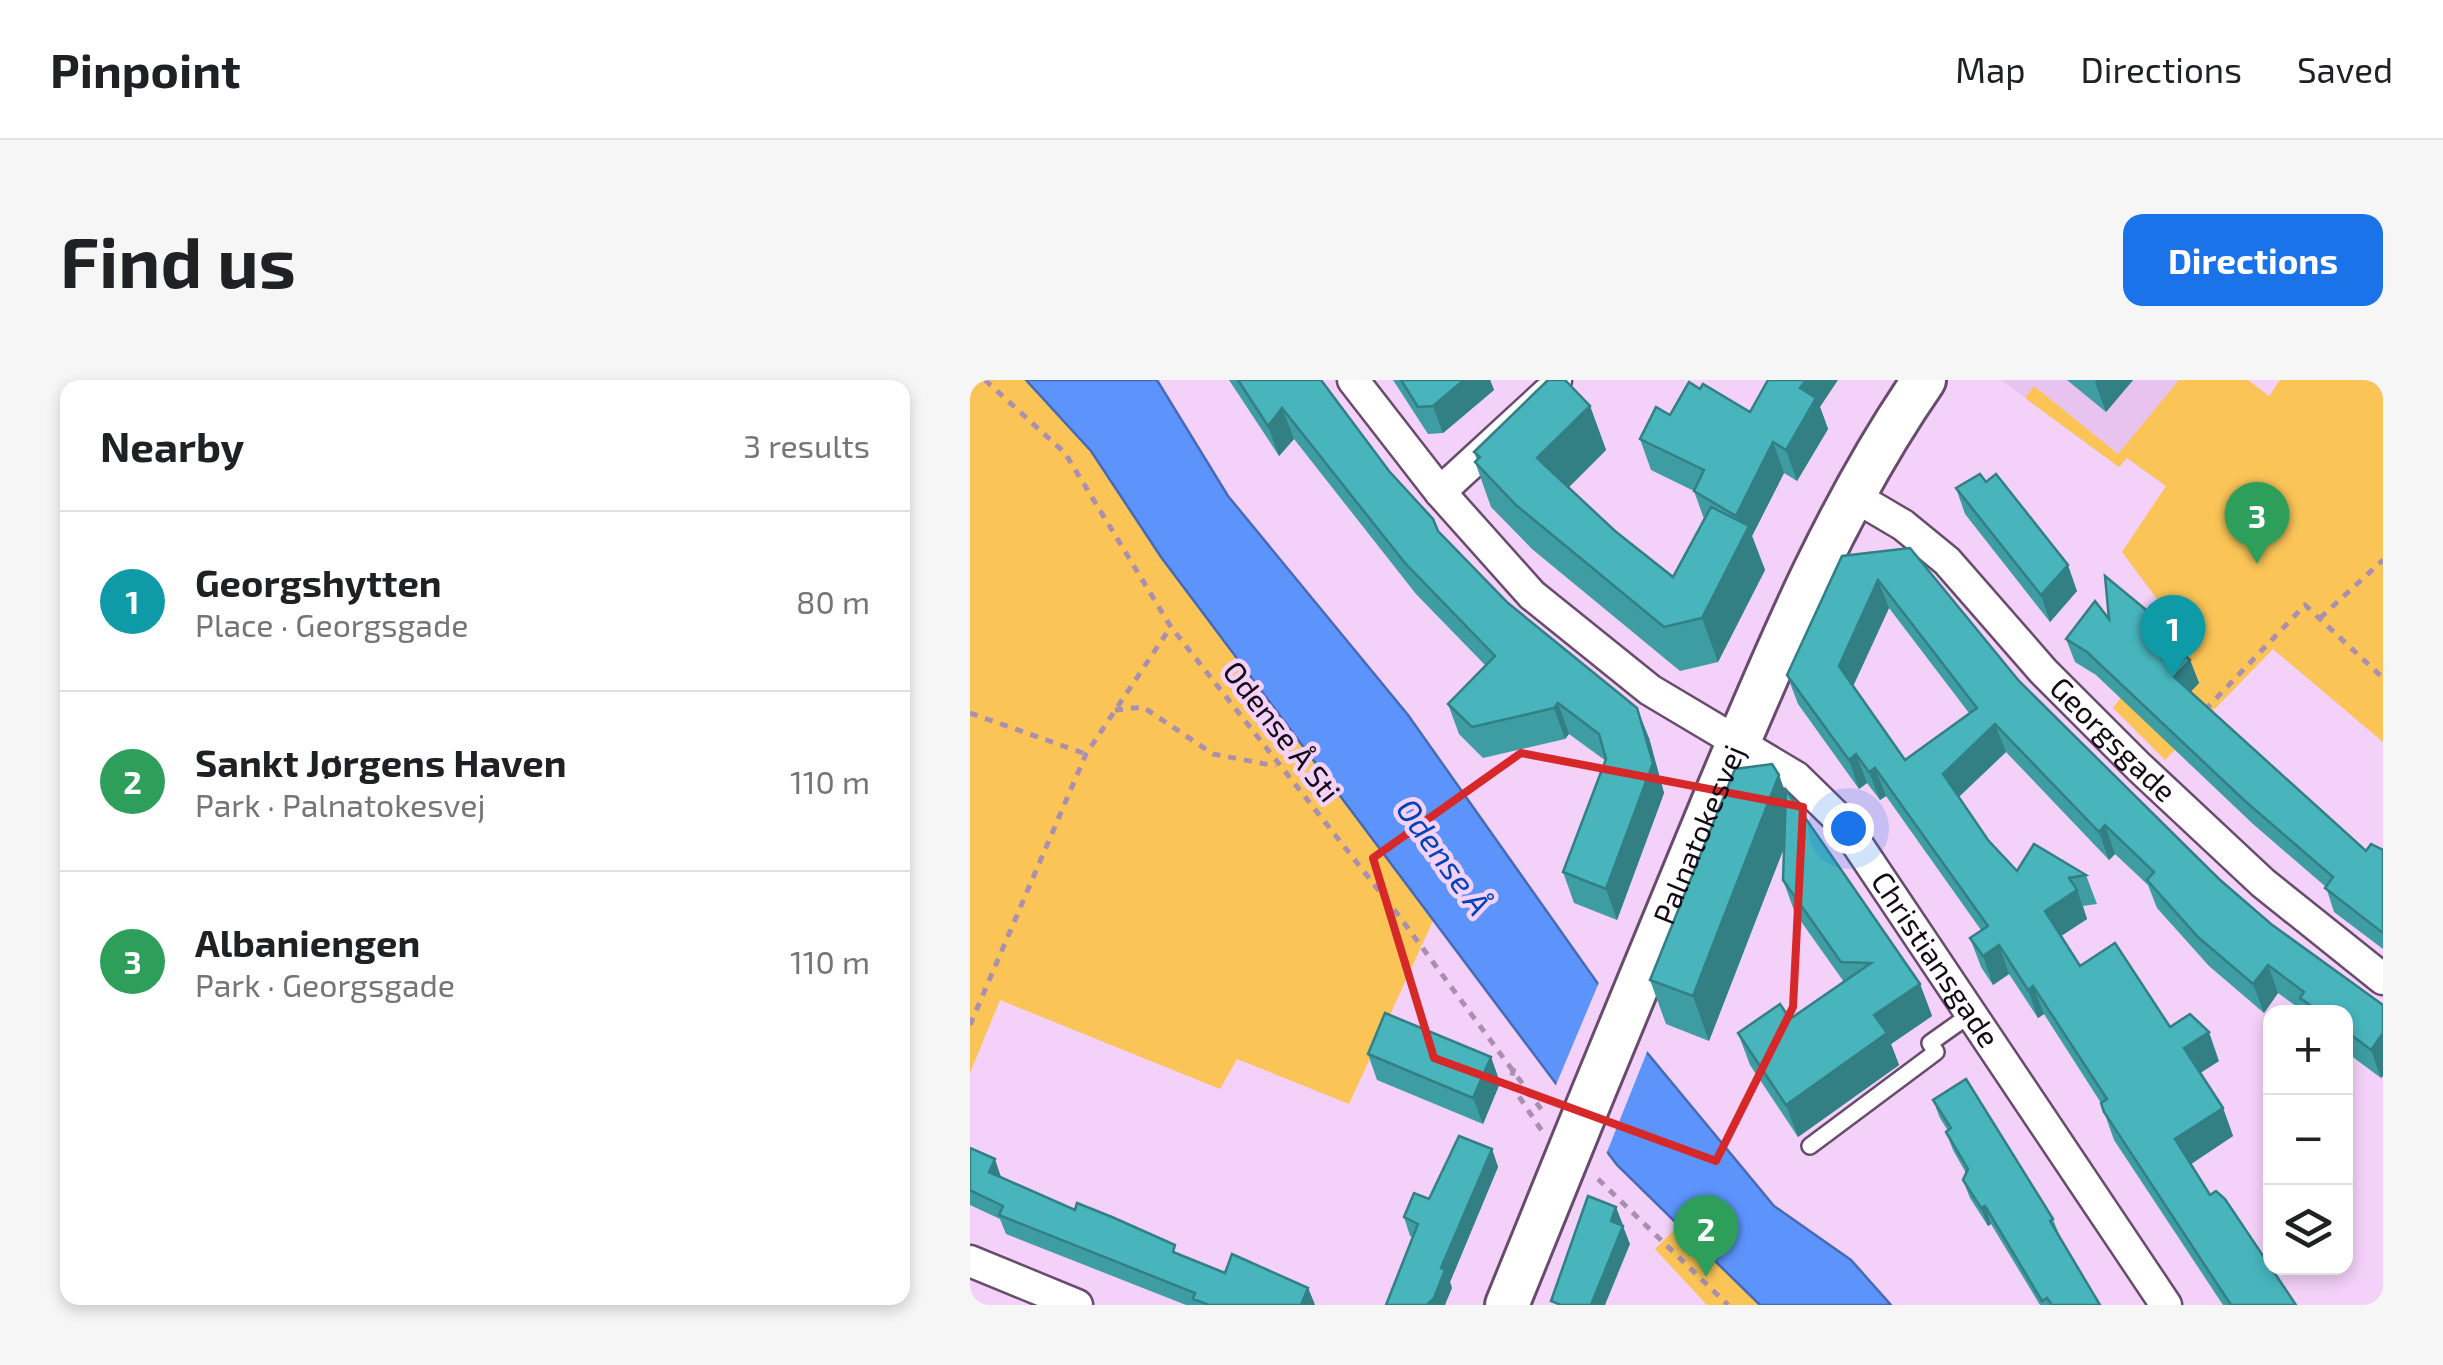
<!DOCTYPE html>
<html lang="en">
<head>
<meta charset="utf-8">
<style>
	body { margin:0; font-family:"Exo 2",sans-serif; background:#f6f6f6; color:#202124 }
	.controls { position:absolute; right:30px; bottom:30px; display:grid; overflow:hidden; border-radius:20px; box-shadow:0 5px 15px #0003 }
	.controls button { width:90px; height:90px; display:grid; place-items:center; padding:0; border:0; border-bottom:2px solid #e0e0e0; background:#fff; color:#202124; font:50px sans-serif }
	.you { position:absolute; left:878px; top:448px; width:35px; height:35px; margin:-25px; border:8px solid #fff; border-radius:50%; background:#1a73e8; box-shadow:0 0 0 15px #1a73e833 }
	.badge { display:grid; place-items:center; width:65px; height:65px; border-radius:50%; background:#1a73e8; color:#fff; font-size:32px; font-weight:700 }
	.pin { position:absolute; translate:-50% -82px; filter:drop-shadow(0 2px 5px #0008) }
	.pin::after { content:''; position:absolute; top:52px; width:35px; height:30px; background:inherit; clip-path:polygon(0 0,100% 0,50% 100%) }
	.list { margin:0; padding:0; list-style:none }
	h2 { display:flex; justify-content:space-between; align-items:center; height:130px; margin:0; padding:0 40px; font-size:42px }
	h2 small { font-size:32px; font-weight:400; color:#757577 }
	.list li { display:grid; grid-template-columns:65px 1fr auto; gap:30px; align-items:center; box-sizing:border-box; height:180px; padding:0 40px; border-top:2px solid #e0e0e0 }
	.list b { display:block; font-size:38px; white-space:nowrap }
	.list p { margin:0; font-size:32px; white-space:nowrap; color:#757577 }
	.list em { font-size:32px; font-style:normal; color:#757577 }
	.icon { flex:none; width:55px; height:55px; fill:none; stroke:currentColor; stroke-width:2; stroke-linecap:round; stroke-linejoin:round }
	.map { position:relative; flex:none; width:1413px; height:925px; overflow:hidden; border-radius:20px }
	header { display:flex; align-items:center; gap:60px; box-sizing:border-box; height:140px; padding:0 50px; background:#fff; border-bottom:2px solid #e0e0e0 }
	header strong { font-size:48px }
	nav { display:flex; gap:55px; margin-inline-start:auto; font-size:35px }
	.intro { display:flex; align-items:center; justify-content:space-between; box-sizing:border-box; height:240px; padding:0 60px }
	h1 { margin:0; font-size:70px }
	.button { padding:25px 45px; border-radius:20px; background:#1a73e8; color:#fff; font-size:35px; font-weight:700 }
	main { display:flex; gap:60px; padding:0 60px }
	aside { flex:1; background:#fff; border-radius:20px; box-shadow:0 5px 15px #0003 }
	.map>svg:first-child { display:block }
	.built { fill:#e9c3ef }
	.green { fill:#fac457 }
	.water { fill:#5d94fc; stroke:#476ab6; stroke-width:2.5 }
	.pier { fill:#f3d1f8 }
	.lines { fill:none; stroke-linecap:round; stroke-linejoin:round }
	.service-casing { stroke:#684c6d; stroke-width:20 }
	.minor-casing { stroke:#684c6d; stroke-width:35 }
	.secondary-casing { stroke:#684c6d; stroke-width:48 }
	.path { stroke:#aa8fae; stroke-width:5; stroke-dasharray:8 8; stroke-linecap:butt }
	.service { stroke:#fff; stroke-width:15 }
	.minor { stroke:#fff; stroke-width:30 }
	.secondary { stroke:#fff; stroke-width:42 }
	.wall { fill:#3e9ca3; fill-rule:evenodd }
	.shaded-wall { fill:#327f84 }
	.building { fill:#48b5bd; stroke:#327f84; stroke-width:2.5; fill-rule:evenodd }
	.marked { fill:none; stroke:#d62828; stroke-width:8; stroke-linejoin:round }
	.labels { text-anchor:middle; stroke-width:9; stroke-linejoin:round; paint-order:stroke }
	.street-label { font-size:30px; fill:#130814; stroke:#f3d1f8 }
	.water-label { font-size:32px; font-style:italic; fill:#0343b8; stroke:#f3d1f8 }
</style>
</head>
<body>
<header>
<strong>Pinpoint</strong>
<nav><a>Map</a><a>Directions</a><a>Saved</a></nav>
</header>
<div class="intro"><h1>Find us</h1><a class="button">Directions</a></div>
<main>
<aside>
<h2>Nearby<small>3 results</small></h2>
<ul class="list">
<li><span class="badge" style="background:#0f9aa8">1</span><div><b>Georgshytten</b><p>Place · Georgsgade</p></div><em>80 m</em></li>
<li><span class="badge" style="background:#2e9e5b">2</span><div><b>Sankt Jørgens Haven</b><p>Park · Palnatokesvej</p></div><em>110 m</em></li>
<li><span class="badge" style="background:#2e9e5b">3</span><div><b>Albaniengen</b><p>Park · Georgsgade</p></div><em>110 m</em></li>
</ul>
</aside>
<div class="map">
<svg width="1413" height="925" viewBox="0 0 1413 925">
	<rect width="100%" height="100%" fill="#f3d1f8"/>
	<path class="built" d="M1031,0H1266L1196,106L1157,78L1149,87Z"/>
	<g class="green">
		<path d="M0,0H56L121,71L191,177L463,541L379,724L267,679L250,709L30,620L0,693Z"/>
		<path d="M1209,0H1278L1299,16L1310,0H1413V362L1303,269L1195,380L1143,328L1205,243L1152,172L1196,106L1157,78L1149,87L1055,18L1064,6L1148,74Z"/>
		<path d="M708,846L790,925H737L685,869Z"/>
	</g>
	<path class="water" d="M56,0H187L258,116L438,335L674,669L804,826L881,880L921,925H790L647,785L191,177L121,71Z"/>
	<path class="pier" d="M630,600L679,667L635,777L583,712Z"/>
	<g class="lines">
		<g class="service-casing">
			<path id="service" d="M840,766L966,672L960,663L1001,634"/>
		</g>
		<g class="minor-casing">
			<g id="minor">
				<path id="s1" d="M383,0L470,112L562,215L680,310L826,397L873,443L1196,925"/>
				<path d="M470,112L582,9L586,0"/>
				<path id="s2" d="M882,115L933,145L977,181L1073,291L1169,387L1293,503L1413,599"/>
				<path d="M0,881L107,925"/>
			</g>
		</g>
		<g class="secondary-casing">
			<g id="secondary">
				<path id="s3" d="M537,925C606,754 676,583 747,413C807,271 866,127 954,0"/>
			</g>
		</g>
		<g class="path">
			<path d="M15,0L95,73L201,247L429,536L574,733"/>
			<path d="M1350,238L1413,180"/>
			<path d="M145,330L173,327L243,374L306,386"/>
			<path d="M1235,330L1335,225L1413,298"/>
			<path d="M0,333L116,374"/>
			<path d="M0,645L116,374L200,248"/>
			<path d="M544,688L540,703L572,751"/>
			<path d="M628,799L758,925"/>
		</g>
		<use href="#service" class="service"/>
		<use href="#minor" class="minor"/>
		<use href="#secondary" class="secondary"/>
	</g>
	<g class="wall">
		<path d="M259,0H351L419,91L468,151L538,223L679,358L694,413L647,540L604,523L593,492L636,381L599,354L595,359L513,378L489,354L478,324L515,285L446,214L324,59L309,76Z"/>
		<path d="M423,0H520L524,10L473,53L458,54Z"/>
		<path d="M1097,0H1163L1136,32Z"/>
		<path d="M730,9L780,32L850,27L858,49L827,101L814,93L782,156L795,190L748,282L710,291L562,169L521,127L505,82L507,80L504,72L620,26L636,70L599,107L645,151L703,197L734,139L724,111L681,90L670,59Z"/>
		<path d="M1016,102L1107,211L1080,242L995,134L986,108Z"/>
		<path d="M940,168L1049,301L1249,499L1301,544L1413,625V696L1411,698L1376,672V632H1334L1308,613L1294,633L1239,586L1187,528L1178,505L1145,474L1139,480L1036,372L989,417L1018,460L1047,491L1116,495L1127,524L1113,526L1117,539L1091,556L1110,586L1249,681L1230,693L1253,728L1263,756L1221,784L1240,815L1326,925H1253L1144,760L1131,723L1074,634L1068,638L1039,594L1023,605L1011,587L1000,558L1011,550L916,416L910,420L897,403L889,409L828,324L817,295ZM919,228L999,333L935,380L883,306Z"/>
		<path d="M1139,239L1203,252L1209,269L1220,280L1229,303L1220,312L1396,471L1413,470V569L1364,532L1356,507L1283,444L1126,295L1105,282L1096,259Z"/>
		<path d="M809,395L815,413L950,604L962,636L921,664L929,685L828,757L780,685L768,653L820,639L874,602L825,533L813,500L814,468L739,661L696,644L680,600Z"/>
		<path d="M398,674L521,677L530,703L513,744L407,700Z"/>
		<path d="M963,720L1083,839L1090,857L1130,925H1070L1021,844L1018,846L1000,818L993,800L996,793L983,770L976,752L978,751L970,738Z"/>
		<path d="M0,768L31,798L255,893L338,908L345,925H216L36,854L30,839L0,825Z"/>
		<path d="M522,769L528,787L480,902L482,908L443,857L440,856L434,837Z"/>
	</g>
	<g class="shaded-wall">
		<path d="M494,0H520L524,10L473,53L463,26Z"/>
		<path d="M836,0H868L850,27L858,49L827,101L816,70L830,8Z"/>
		<path d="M1127,0H1163L1136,32L1125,2Z"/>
		<path d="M620,26L636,70L584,122L567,78Z"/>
		<path d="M312,28L324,59L309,76L298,46Z"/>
		<path d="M803,62L814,93L782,156L795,190L748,282L732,238L773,156L766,136Z"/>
		<path d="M1098,185L1107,211L1080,242L1071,215Z"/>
		<path d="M908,200L919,228L879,315L869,286Z"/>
		<path d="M1203,252L1211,275L1197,258Z"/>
		<path d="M1220,280L1229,303L1212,321L1204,297Z"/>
		<path d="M588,323L599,354L595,359L584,328Z"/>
		<path d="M667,328L679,358L694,413L647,540L636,509Z"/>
		<path d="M1025,344L1036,372L983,422L973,394Z"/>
		<path d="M886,374L897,403L889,409L879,380Z"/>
		<path d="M905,388L916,416L910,420L899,392Z"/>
		<path d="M809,395L825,439L739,661L723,616Z"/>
		<path d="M1135,445L1145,474L1139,480L1129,452Z"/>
		<path d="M1107,510L1117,539L1085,560L1075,531Z"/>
		<path d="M1029,565L1039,594L1023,605L1013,576Z"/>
		<path d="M1298,585L1308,613L1294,633L1283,604Z"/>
		<path d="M950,604L962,636L921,664L929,685L828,757L816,725L904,635Z"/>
		<path d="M1063,606L1074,634L1068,638L1058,610Z"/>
		<path d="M1239,652L1249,681L1224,697L1214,668Z"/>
		<path d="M1413,653V696L1411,698L1401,670Z"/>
		<path d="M521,677L530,703L513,744L503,718Z"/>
		<path d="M1253,728L1263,756L1215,788L1205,759Z"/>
		<path d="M522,769L528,787L480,902L482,908L475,925H457Z"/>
		<path d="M25,779L31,797L19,792Z"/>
		<path d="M1015,826L1021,844L1018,846L1011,828Z"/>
		<path d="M646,827L653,845L641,841Z"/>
		<path d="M653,846L660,864L635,925H621Z"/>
		<path d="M338,908L345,925H331Z"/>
	</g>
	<g class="building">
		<path d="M268,0H351L419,91L463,139L468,151L538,223L667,328L683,383L636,509L593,492L636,379L629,354L588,323L584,328L502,347L478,324L525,276L435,183L312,28L298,46Z"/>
		<path d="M431,0H494L463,26L448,27Z"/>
		<path d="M578,0H595L620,26L567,78L645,151L703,197L741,127L779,146L732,238L694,247L546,125L505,82L510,77L504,72Z"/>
		<path d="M798,0H836L830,8L846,18L816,70L803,62L766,136L724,111L734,90L670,59L686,27L700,35L719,2L730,9L733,4L780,32Z"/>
		<path d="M1010,94L1016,102L1026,94L1098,185L1071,215L986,108Z"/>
		<path d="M940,168L1049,301L1249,499L1301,544L1413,625V653L1401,670L1376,651V632H1350L1330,618L1334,612L1298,585L1283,604L1228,557L1177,500L1184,492L1135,445L1129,452L1025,344L973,394L1018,460L1047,491L1064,464L1116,495L1099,498L1107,510L1075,531L1110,586L1145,563L1200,647L1220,634L1239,652L1214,668L1253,728L1205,759L1240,815L1246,811L1255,819L1326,925H1261L1134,732L1131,723L1137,719L1063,606L1058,610L1029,565L1013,576L1000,558L1018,546L905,388L899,392L886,374L879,380L817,295L872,176ZM908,200L1007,328L935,380L869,286Z"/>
		<path d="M1135,196L1203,252L1197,258L1220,280L1204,297L1396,471L1401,464L1413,470V553L1355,508L1363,497L1275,421L1117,272L1096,259L1125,221L1139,239Z"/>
		<path d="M802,384L809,395L723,616L680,600L765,389Z"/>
		<path d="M816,410L950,604L904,635L917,653L816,725L768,653L810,624L820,639L901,583L871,582L813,500Z"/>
		<path d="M415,633L521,677L503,718L398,674Z"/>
		<path d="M996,699L1083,839L1080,841L1130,925H1082L1077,918L1072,921L1015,826L1011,828L993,800L998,789L976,752L981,748L963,720Z"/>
		<path d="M489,756L522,769L471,888L475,890L464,918L457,925H416L448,844L434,837L444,813L459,819Z"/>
		<path d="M0,768L25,779L19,792L105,830L107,823L142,837L205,865L203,872L255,893L262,874L338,908L331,925H239L223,919L225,913L29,835L33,826L0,810Z"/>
		<path d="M618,816L646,827L641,841L653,846L621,925H591L581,921Z"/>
	</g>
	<path class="marked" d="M551,373L833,427L823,627L746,781L464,678L403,478Z"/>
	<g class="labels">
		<g class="street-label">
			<text transform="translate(311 352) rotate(52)" y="10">Odense Å Sti</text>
			<text dy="10" stroke="none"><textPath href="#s2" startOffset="360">Georgsgade</textPath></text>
			<text dy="10" stroke="none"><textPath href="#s3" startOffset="508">Palnatokesvej</textPath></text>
			<text dy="10" stroke="none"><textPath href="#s1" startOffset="832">Christiansgade</textPath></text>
		</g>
		<g class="water-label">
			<text transform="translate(473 477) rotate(54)" y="11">Odense Å</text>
		</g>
	</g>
</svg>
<div class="controls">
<button>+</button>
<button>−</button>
<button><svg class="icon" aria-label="layers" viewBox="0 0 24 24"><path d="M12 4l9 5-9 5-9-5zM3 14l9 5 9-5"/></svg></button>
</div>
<div class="you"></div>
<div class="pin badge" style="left:1203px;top:297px;background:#0f9aa8">1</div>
<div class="pin badge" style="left:736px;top:897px;background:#2e9e5b">2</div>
<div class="pin badge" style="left:1287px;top:184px;background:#2e9e5b">3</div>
</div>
</main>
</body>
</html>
